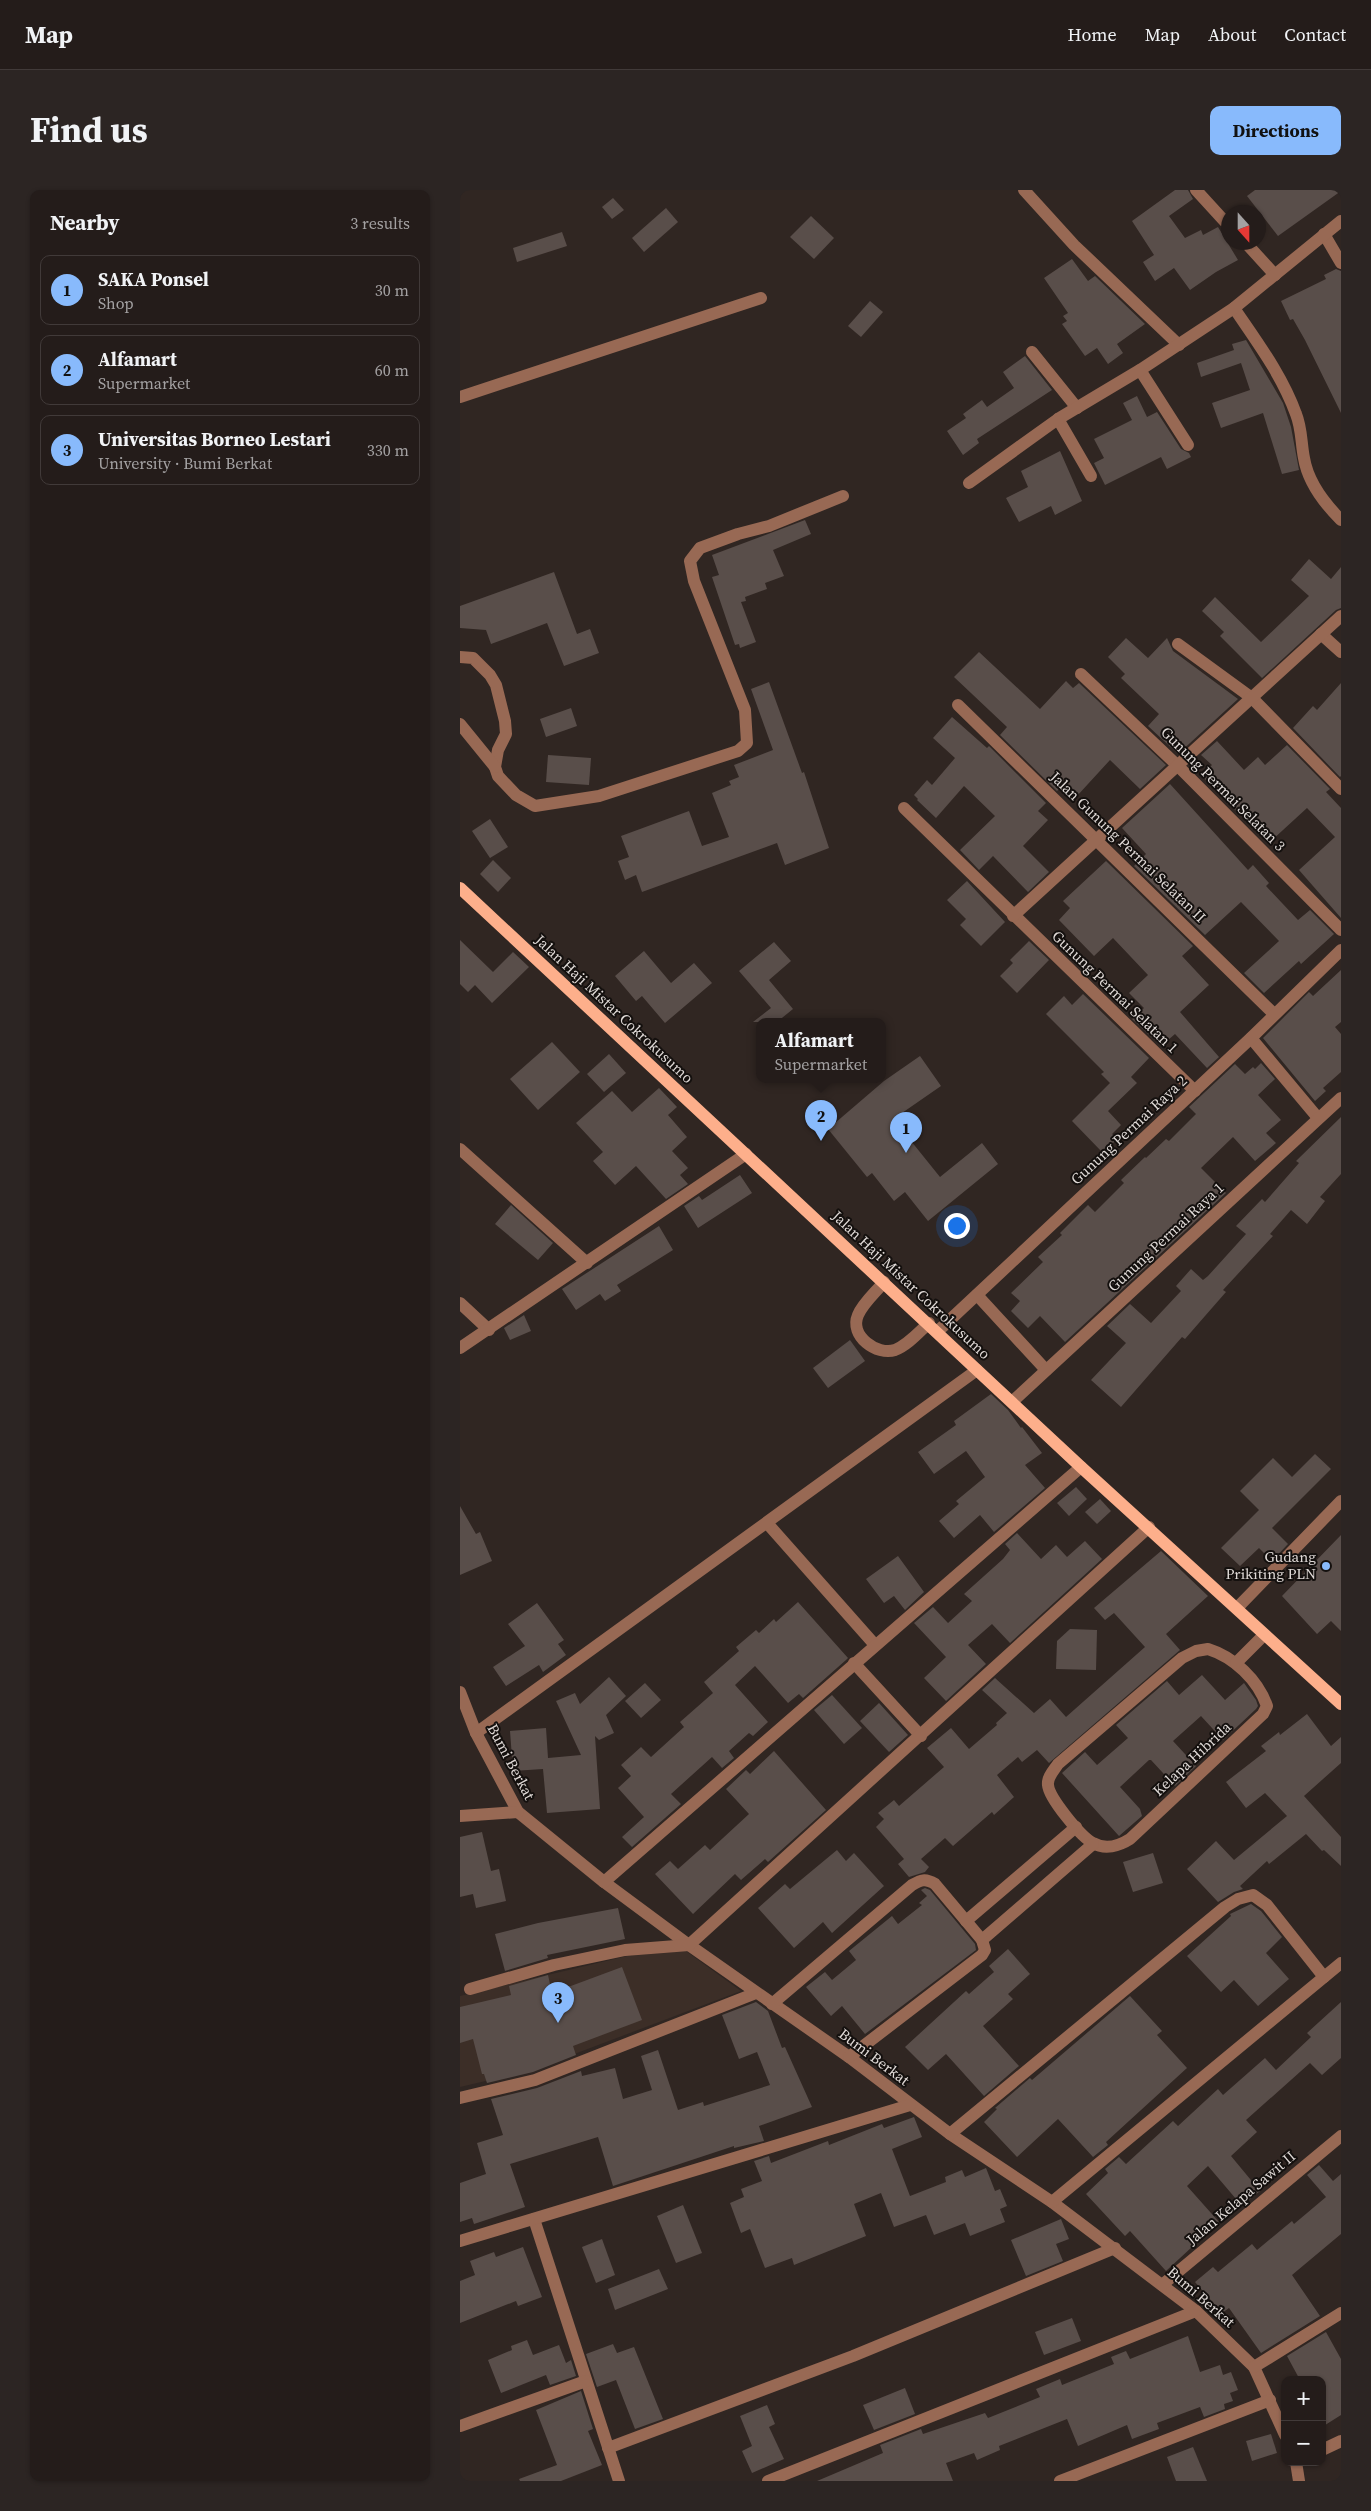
<!DOCTYPE html>
<html lang="en">
<head>
<meta charset="utf-8">
<style>
	body { margin:0; font-family:"Source Serif 4",serif; background:#2c2523; color:#f1f3f6 }
	.controls { position:absolute; right:15px; bottom:15px; display:grid; overflow:hidden; border-radius:10px; box-shadow:0 1px 4px #0004 }
	.controls button { width:45px; height:45px; display:grid; place-items:center; padding:0; border:0; border-bottom:1px solid #413a39; background:#241c1a; color:#f1f3f6; font:25px sans-serif }
	.compass { position:absolute; left:761px; top:15px; width:45px; height:45px; border-radius:50%; background:#241c1a; box-shadow:0 1px 4px #0004; rotate:159deg }
	.you { position:absolute; left:496px; top:1035px; width:18px; height:18px; margin:-12px; border:4px solid #fff; border-radius:50%; background:#1a73e8; box-shadow:0 0 0 8px #1a73e833 }
	.badge { display:grid; place-items:center; width:32px; height:32px; border-radius:50%; background:#88bafc; color:#111; font-size:16px; font-weight:700 }
	.pin { position:absolute; translate:-50% -41px; filter:drop-shadow(0 1px 2px #0008) }
	.pin::after { content:''; position:absolute; top:26px; width:18px; height:15px; background:inherit; clip-path:polygon(0 0,100% 0,50% 100%) }
	.popup { position:absolute; left:296px; top:828px; width:130px; height:65px; box-sizing:border-box; display:grid; place-content:center; border-radius:10px; background:#241c1a; filter:drop-shadow(0 1px 4px #0005); font-size:16px; white-space:nowrap; color:#a3a1a2 }
	.popup b { font-size:19px; color:#f1f3f6 }
	.popup::after { content:''; position:absolute; left:50%; top:100%; margin-left:-10px; border:10px solid transparent; border-top-color:#241c1a }
	.list { margin:0; padding:0; list-style:none }
	h2 { display:flex; justify-content:space-between; align-items:center; height:65px; margin:0; padding:0 20px; font-size:21px }
	h2 small { font-size:16px; font-weight:400; color:#a3a1a2 }
	.list li { display:grid; grid-template-columns:32px 1fr auto; gap:15px; align-items:center; box-sizing:border-box; height:70px; margin:0 10px 10px; padding:0 10px; border:1px solid #413a39; border-radius:10px }
	.list b { display:block; font-size:19px; white-space:nowrap }
	.list p { margin:0; font-size:16px; white-space:nowrap; color:#a3a1a2 }
	.list em { font-size:16px; font-style:normal; color:#a3a1a2 }
	.map { position:relative; flex:none; width:881px; height:2291px; overflow:hidden; border-radius:10px }
	header { display:flex; align-items:center; gap:30px; box-sizing:border-box; height:70px; padding:0 25px; background:#241c1a; border-bottom:1px solid #413a39 }
	header strong { font-size:24px }
	nav { display:flex; gap:28px; margin-inline-start:auto; font-size:18px }
	.intro { display:flex; align-items:center; justify-content:space-between; box-sizing:border-box; height:120px; padding:0 30px }
	h1 { margin:0; font-size:35px }
	.button { padding:12px 22px; border-radius:10px; background:#88bafc; color:#111; font-size:18px; font-weight:700 }
	main { display:flex; gap:30px; padding:0 30px }
	aside { flex:1; background:#241c1a; border-radius:10px; box-shadow:0 1px 4px #0004 }
	.map>svg:first-child { display:block }
	.built { fill:#3c2e27 }
	.building { fill:#594e4a }
	.lines { fill:none; stroke-linecap:round; stroke-linejoin:round }
	.minor { stroke:#986954; stroke-width:12 }
	.major { stroke:#fdaf8b; stroke-width:12 }
	.poi-dot { fill:#88bafc; stroke:#14100e; stroke-width:2 }
	.labels { text-anchor:middle; stroke-width:4; stroke-linejoin:round; paint-order:stroke }
	.street-label { font-size:15px; fill:#dfd9d6; stroke:#14100e }
	.poi-label { font-size:15px; fill:#dfd9d6; stroke:#14100e; text-anchor:end }
</style>
</head>
<body>
<header>
<strong>Map</strong>
<nav><a>Home</a><a>Map</a><a>About</a><a>Contact</a></nav>
</header>
<div class="intro"><h1>Find us</h1><a class="button">Directions</a></div>
<main>
<aside>
<h2>Nearby<small>3 results</small></h2>
<ul class="list">
<li><span class="badge">1</span><div><b>SAKA Ponsel</b><p>Shop</p></div><em>30 m</em></li>
<li><span class="badge">2</span><div><b>Alfamart</b><p>Supermarket</p></div><em>60 m</em></li>
<li><span class="badge">3</span><div><b>Universitas Borneo Lestari</b><p>University · Bumi Berkat</p></div><em>330 m</em></li>
</ul>
</aside>
<div class="map">
<svg width="881" height="2291" viewBox="0 0 881 2291">
	<rect width="100%" height="100%" fill="#302622"/>
	<path class="built" d="M226,1761L281,1801L72,1880L0,1897V1806L167,1766Z"/>
	<g class="building">
		<path d="M715,0H728L733,9L709,26L725,48L741,40L743,45L758,37L778,70L756,82L730,100L714,78L695,91L683,72L694,65L672,31Z"/>
		<path d="M795,0H881V1L818,46L787,6Z"/>
		<path d="M153,8L164,20L152,29L142,17Z"/>
		<path d="M206,18L218,32L184,62L172,48Z"/>
		<path d="M351,26L374,48L354,69L330,47Z"/>
		<path d="M102,42L107,56L57,72L53,58Z"/>
		<path d="M612,69L628,91L635,86L685,134L657,154L663,163L648,174L637,158L625,166L602,134L607,131L603,126L608,123L584,88Z"/>
		<path d="M876,79L881,81V223L845,150L833,129L830,130L821,111L866,89L864,85Z"/>
		<path d="M410,111L423,122L401,147L388,136Z"/>
		<path d="M786,150L823,213L831,237L839,280L822,284L803,223L761,238L752,213L790,200L781,173L741,187L737,173L774,160L772,154Z"/>
		<path d="M565,166L592,200L517,249L519,253L503,265L487,241L506,228L503,224L522,210L527,217L554,198L543,182Z"/>
		<path d="M677,206L687,227L697,222L721,259L729,263L731,267L707,279L701,267L645,295L634,273L644,268L634,249L672,230L663,213Z"/>
		<path d="M600,261L622,311L595,325L591,316L559,332L546,308L568,297L561,281Z"/>
		<path d="M345,330L351,344L313,360L324,386L305,393L307,399L285,407L286,411L281,412L296,452L280,458L279,454L275,455L252,387L259,385L252,365Z"/>
		<path d="M849,369L871,389L881,377V418L876,420L802,488L760,446L764,442L742,421L755,407L801,452L849,406L831,390Z"/>
		<path d="M94,382L117,444L130,439L139,463L104,476L87,433L31,454L26,440L0,438V416Z"/>
		<path d="M666,448L688,468L707,448L713,461L778,509L718,564L688,536L699,524L661,488L665,484L648,467Z"/>
		<path d="M519,462L580,519L606,491L613,498L619,493L706,575L680,599L650,570L617,606L612,602L610,605L601,597L597,601L540,545L547,537L494,487Z"/>
		<path d="M309,492L342,583L344,582L369,658L325,675L317,653L182,702L176,685L165,690L158,671L169,667L161,646L229,621L242,656L269,647L252,603L271,595L269,591L279,587L274,575L313,560L291,499Z"/>
		<path d="M881,493V586L880,587L833,538L853,516L857,520Z"/>
		<path d="M111,518L117,536L86,547L80,529Z"/>
		<path d="M492,527L527,558L529,556L586,613L578,621L588,630L563,656L589,682L568,702L533,666L519,680L500,660L535,626L504,596L476,628L457,610L458,609L454,605L467,590L472,595L495,568L473,548Z"/>
		<path d="M757,551L784,580L798,567L805,575L827,555L870,599L866,602L881,618V728L839,680L875,647L847,618L811,651L783,622L780,625L741,585L752,575L741,565Z"/>
		<path d="M88,565L131,568L129,595L86,592Z"/>
		<path d="M710,594L788,680L793,675L809,693L806,696L838,730L850,720L874,744L841,774L839,771L804,803L784,783L819,751L781,712L745,745L674,676L686,664L662,638Z"/>
		<path d="M30,629L48,657L30,668L12,641Z"/>
		<path d="M33,670L51,688L38,702L20,684Z"/>
		<path d="M646,671L733,756L722,766L749,795L720,822L759,867L747,878L715,844L701,856L672,829L684,818L669,803L688,785L653,748L634,766L599,730L610,718L603,711Z"/>
		<path d="M507,691L545,732L521,756L500,735L506,729L487,710Z"/>
		<path d="M0,750L33,782L53,762L69,777L32,813L15,795L8,802L0,794Z"/>
		<path d="M569,751L589,770L557,803L540,786L553,773L550,770Z"/>
		<path d="M314,752L331,771L309,790L333,819L317,832H293L311,818L279,781Z"/>
		<path d="M184,761L211,793L234,773L252,793L205,833L182,806L176,811L155,786Z"/>
		<path d="M881,780V832L875,837L881,844V882L863,898L866,901L855,911L803,848L849,802L853,806Z"/>
		<path d="M623,804L689,868L671,887L677,893L648,921L661,935L652,944L657,949L643,963L612,931L650,893L641,884L644,882L586,824L604,806L612,815Z"/>
		<path d="M92,852L120,882L78,920L50,889Z"/>
		<path d="M149,864L166,883L144,902L127,884Z"/>
		<path d="M460,866L481,896L442,923L459,945L451,951L480,987L522,953L538,974L468,1031L445,1002L434,1011L412,983L407,987L368,939L424,891Z"/>
		<path d="M801,873L815,889L798,905L821,930L806,943L816,953L795,971L773,947L741,978L766,1003L605,1152L580,1126L568,1138L551,1121L560,1111L551,1103L583,1072L578,1067L602,1045L600,1043L628,1015L635,1022L664,993L661,990L685,967L686,968L706,949L709,951L736,924L729,917L775,874L785,884L793,877L795,879Z"/>
		<path d="M199,898L217,917L208,925L227,947L212,961L228,978L220,985L228,994L206,1009L176,976L155,995L133,971L143,962L116,933L152,901L172,922Z"/>
		<path d="M881,927V984L860,1007L865,1011L847,1034L831,1020L810,1044L813,1046L763,1100L766,1102L745,1126L725,1149L722,1147L661,1217L631,1190L666,1153L647,1136L670,1114L691,1133L721,1101L716,1096L731,1079L743,1090L748,1086L786,1044L776,1036L802,1009L805,1012L839,973L836,971Z"/>
		<path d="M280,985L292,1003L238,1038L224,1016L239,1006L242,1010Z"/>
		<path d="M51,1015L93,1053L78,1070L35,1034Z"/>
		<path d="M199,1036L213,1060L157,1095L161,1101L145,1111L140,1104L116,1120L102,1099Z"/>
		<path d="M64,1125L71,1141L50,1150L44,1138Z"/>
		<path d="M390,1150L405,1171L368,1198L353,1178Z"/>
		<path d="M531,1204L548,1220L561,1238L562,1237L582,1263L565,1275L585,1298L534,1342L520,1325L494,1348L479,1331L499,1314L496,1311L525,1287L506,1261L474,1284L458,1262L496,1235L494,1231Z"/>
		<path d="M855,1264L871,1279L812,1338L828,1354L812,1371L799,1358L780,1376L761,1358L799,1320L780,1301L813,1268L832,1287Z"/>
		<path d="M616,1297L627,1309L609,1326L597,1313Z"/>
		<path d="M640,1309L651,1321L637,1334L625,1322Z"/>
		<path d="M0,1316L16,1344L20,1342L32,1371L0,1385Z"/>
		<path d="M557,1343L581,1369L596,1355L607,1367L625,1351L642,1369L550,1453L532,1434L508,1455L526,1474L486,1511L464,1488L486,1467L454,1433L473,1417L488,1433L512,1411L504,1404L543,1369L550,1360L545,1354Z"/>
		<path d="M881,1345V1441L871,1431L857,1444L822,1406Z"/>
		<path d="M701,1361L748,1406L706,1444L720,1460L589,1573L577,1560L562,1572L558,1567L537,1585L554,1607L534,1625L532,1622L493,1656L485,1648L461,1669L469,1677L465,1682L449,1687L438,1674L444,1669L416,1637L424,1629L418,1623L434,1610L439,1616L484,1577L467,1558L491,1538L509,1559L537,1535L536,1533L547,1523L522,1500L535,1488L574,1523L590,1509L606,1527L685,1457L654,1423L645,1430L634,1418Z"/>
		<path d="M438,1366L464,1402L445,1420L434,1406L424,1413L406,1389Z"/>
		<path d="M338,1412L388,1468L386,1470L343,1508L339,1504L328,1513L295,1476L275,1495L308,1532L293,1546L289,1543L269,1561L274,1568L262,1578L252,1567L211,1604L221,1614L172,1657L162,1647L184,1627L158,1598L171,1586L161,1575L181,1557L191,1567L224,1537L220,1532L253,1503L244,1492L279,1461L276,1457L296,1440L299,1443L314,1429L316,1432Z"/>
		<path d="M77,1413L104,1450L98,1454L106,1465L83,1482L79,1475L46,1496L33,1477L65,1456L48,1434Z"/>
		<path d="M610,1439L637,1440L636,1480L596,1479L597,1451Z"/>
		<path d="M742,1485L765,1510L784,1493L796,1510L798,1516L796,1519L763,1550L741,1526L713,1551L736,1576L715,1596L691,1570H689L660,1597L680,1619L682,1626L659,1646L602,1583L625,1562L637,1575L668,1548L656,1535L707,1491L719,1505Z"/>
		<path d="M149,1487L166,1506L146,1525L154,1543L139,1550L135,1546L140,1619L87,1623L83,1579L53,1581L50,1541L86,1538L88,1568L121,1565L96,1511L115,1503L120,1514Z"/>
		<path d="M185,1493L201,1510L181,1528L165,1511Z"/>
		<path d="M372,1505L402,1538L384,1554L354,1520Z"/>
		<path d="M419,1513L448,1545L429,1562L400,1531Z"/>
		<path d="M847,1524L871,1556L881,1547V1573L844,1606L881,1647V1676L864,1660L862,1661L846,1644L809,1674L807,1671L780,1696L783,1699L774,1702L758,1712L727,1679L756,1651L774,1670L827,1626L805,1603L786,1618L766,1592L806,1561L801,1556L819,1542L820,1545Z"/>
		<path d="M314,1561L366,1620L308,1672L305,1669L281,1690L275,1684L233,1724L195,1684L210,1671L218,1679L245,1655L250,1660L289,1624L266,1599L286,1580L290,1584Z"/>
		<path d="M22,1642L31,1681L39,1679L46,1711L16,1718L13,1704L0,1707V1647Z"/>
		<path d="M377,1660L386,1671L394,1663L424,1696L372,1743L363,1732L334,1758L298,1718L325,1694L330,1699Z"/>
		<path d="M693,1663L703,1693L673,1702L663,1672Z"/>
		<path d="M465,1698L470,1700L515,1754L516,1760L405,1844L382,1816L371,1826L346,1797L365,1782L372,1790L396,1770L389,1761L432,1726L438,1734L462,1715L459,1713L467,1706L461,1700Z"/>
		<path d="M791,1714L801,1721L822,1747L806,1763L829,1789L798,1816L774,1790L761,1802L727,1766L771,1726L770,1724Z"/>
		<path d="M158,1718L165,1749L87,1765L88,1768L45,1781L35,1744L78,1733Z"/>
		<path d="M548,1759L570,1784L548,1804L553,1809L523,1836L559,1876L524,1906L486,1864L468,1880L445,1857L506,1801L509,1804L534,1782L529,1776Z"/>
		<path d="M162,1777L182,1830L113,1856L116,1865L73,1882L27,1893L24,1884H22L13,1849L0,1853V1817L51,1805L49,1796L88,1785L92,1803Z"/>
		<path d="M670,1806L702,1841L697,1845L727,1878L646,1952L648,1955L633,1967L598,1929L557,1967L524,1932L537,1919L535,1918L570,1888L572,1890Z"/>
		<path d="M296,1812L308,1821L322,1858L325,1857L352,1917L299,1936L304,1951L274,1958V1956L153,1996L138,1947L50,1974L65,2017L14,2034L12,2028L0,2032V1993L26,1984L17,1953L43,1945L31,1909L77,1898L121,1881L122,1886L155,1878L163,1909L192,1900L181,1866L198,1860L218,1920L243,1912L244,1916L310,1895L297,1862L279,1869L262,1825Z"/>
		<path d="M881,1812V1868L862,1885L850,1873L786,1930L797,1942L771,1966L800,2001L782,2016L748,1976L727,1996L759,2032L706,2081L670,2041L665,2046L626,2004L648,1983L645,1979L659,1967L666,1974L713,1931L718,1936L758,1899L763,1905L805,1868L816,1880L851,1847L847,1843Z"/>
		<path d="M454,1927L462,1947L432,1959L450,2006L486,1992L485,1987L502,1980L505,1987L526,1978L535,2001L540,1999L547,2016L540,2019L545,2032L510,2046L505,2033L474,2045L466,2025L434,2037L421,2003L394,2014L406,2046L334,2075L332,2068L305,2078L290,2039L281,2043L270,2013L284,2007L281,1999L302,1991L294,1971L309,1966L311,1973L368,1951L369,1955L422,1934L424,1938Z"/>
		<path d="M859,1975L873,1991L881,1984V2044L832,2085L860,2126L801,2163L769,2118L762,2123L735,2092L753,2077L758,2082L792,2054L797,2060L832,2031L834,2034L866,2007L847,1985Z"/>
		<path d="M223,2015L242,2063L216,2073L197,2026Z"/>
		<path d="M601,2029L609,2049L596,2054L603,2071L566,2086L551,2050Z"/>
		<path d="M142,2049L155,2085L136,2093L122,2057Z"/>
		<path d="M63,2057L82,2107L58,2116L56,2111L0,2133V2091L15,2085L10,2071L34,2062L36,2067Z"/>
		<path d="M199,2079L208,2099L155,2120L148,2099Z"/>
		<path d="M612,2128L621,2151L584,2165L575,2142Z"/>
		<path d="M866,2142L881,2169V2225L862,2237V2190H840L827,2166Z"/>
		<path d="M728,2146L740,2182L760,2175L763,2185L771,2182L778,2200L770,2203L773,2211L764,2214L765,2219L744,2227L740,2217L697,2233L699,2239L672,2249L667,2235L618,2256L607,2229L539,2256L540,2260L517,2270L514,2263L486,2273L493,2291H357L423,2263L420,2255L461,2239L463,2244L525,2223L528,2228L580,2207L576,2199L600,2189L602,2195L654,2174L651,2167L666,2161L670,2169Z"/>
		<path d="M67,2150L73,2165L99,2155L106,2173L111,2170L116,2186L90,2195L86,2185L41,2203L28,2170L52,2160L51,2156Z"/>
		<path d="M153,2154L157,2163L174,2157L203,2229L175,2239L156,2190L137,2197L126,2164Z"/>
		<path d="M445,2198L455,2224L414,2240L403,2215Z"/>
		<path d="M121,2201L133,2239L128,2241L142,2275L101,2291H60L59,2289L97,2275L76,2220Z"/>
		<path d="M307,2215L315,2234L309,2237L324,2269L292,2283L282,2261L292,2256L280,2226Z"/>
		<path d="M811,2244L817,2263L792,2271L786,2251Z"/>
		<path d="M733,2257L747,2291H716L707,2267Z"/>
	</g>
	<g class="lines">
		<g class="minor">
			<path d="M564,0L614,55L719,155"/>
			<path d="M736,0L768,35"/>
			<path d="M864,44L881,73"/>
			<path d="M785,52L815,85"/>
			<path d="M774,118C797,152 822,185 836,224C842,239 841,253 844,268C848,293 864,313 881,330"/>
			<path d="M572,162L617,218"/>
			<path d="M680,180L728,255"/>
			<path d="M0,207L301,108"/>
			<path d="M598,229L631,286"/>
			<path d="M509,293L598,229L680,180L774,118L881,31"/>
			<path d="M861,444L881,462"/>
			<path d="M718,454L792,508L881,599"/>
			<path d="M0,467L13,468L30,485L36,495L45,531L46,544L38,560L35,577L38,586L56,605L75,616L139,606L278,561L287,553L285,520L234,391L230,371L240,358L278,344L309,336L383,306"/>
			<path d="M621,484L718,576L881,740"/>
			<path d="M498,515L814,824"/>
			<path d="M0,534L35,577"/>
			<path d="M444,618L735,901"/>
			<path d="M553,726L881,426"/>
			<path d="M791,848L858,928"/>
			<path d="M0,959L127,1073"/>
			<path d="M424,1092C416,1102 403,1113 398,1125C389,1146 417,1166 435,1160C448,1155 459,1142 469,1133"/>
			<path d="M517,1105L586,1180"/>
			<path d="M0,1113L29,1140"/>
			<path d="M478,1141L791,848L881,760"/>
			<path d="M0,1158L286,964"/>
			<path d="M553,1211L881,908"/>
			<path d="M307,1333L415,1455"/>
			<path d="M777,1418L881,1311"/>
			<path d="M748,1459C774,1467 798,1490 807,1516L803,1524L670,1649C659,1656 645,1660 633,1653C621,1647 589,1608 588,1595C587,1587 594,1580 598,1574L722,1468L736,1461Z"/>
			<path d="M394,1473L461,1546"/>
			<path d="M776,1473L804,1445"/>
			<path d="M0,1502L16,1543L58,1622L144,1692L229,1755L389,1867L490,1944L592,2012L736,2121L794,2177L825,2245"/>
			<path d="M16,1543L517,1180"/>
			<path d="M0,1626L58,1622"/>
			<path d="M144,1692L621,1277"/>
			<path d="M506,1731L616,1637"/>
			<path d="M522,1750L633,1654"/>
			<path d="M10,1799L94,1775L165,1760L229,1755L689,1337"/>
			<path d="M312,1814L452,1695C461,1690 465,1688 475,1694L522,1750L525,1760L522,1765L389,1867"/>
			<path d="M0,1908L75,1890L296,1803"/>
			<path d="M490,1944L765,1717L778,1709L793,1705L807,1715L864,1787"/>
			<path d="M592,2012L881,1773"/>
			<path d="M74,2029L159,2291"/>
			<path d="M0,2051L450,1915"/>
			<path d="M702,2095L881,1946"/>
			<path d="M794,2177L881,2123"/>
			<path d="M0,2236L126,2191"/>
			<path d="M148,2258L393,2166L655,2058"/>
			<path d="M862,2260L881,2251"/>
			<path d="M836,2272L839,2291"/>
			<path d="M308,2291L736,2121"/>
			<path d="M600,2291L810,2210"/>
		</g>
		<path class="major" d="M0,698L621,1277L881,1514"/>
	</g>
	<circle class="poi-dot" cx="866" cy="1376" r="5"/>
	<g class="labels">
		<g class="street-label">
			<text transform="translate(763 599) rotate(45)" y="5">Gunung Permai Selatan 3</text>
			<text transform="translate(668 657) rotate(44)" y="5">Jalan Gunung Permai Selatan II</text>
			<text transform="translate(655 802) rotate(44)" y="5">Gunung Permai Selatan 1</text>
			<text transform="translate(154 819) rotate(43)" y="5">Jalan Haji Mistar Cokrokusumo</text>
			<text transform="translate(669 940) rotate(-43)" y="5">Gunung Permai Raya 2</text>
			<text transform="translate(706 1047) rotate(-43)" y="5">Gunung Permai Raya 1</text>
			<text transform="translate(451 1095) rotate(43)" y="5">Jalan Haji Mistar Cokrokusumo</text>
			<text transform="translate(732 1569) rotate(-43)" y="5">Kelapa Hibrida</text>
			<text transform="translate(51 1572) rotate(62)" y="5">Bumi Berkat</text>
			<text transform="translate(414 1867) rotate(37)" y="5">Bumi Berkat</text>
			<text transform="translate(781 2008) rotate(-40)" y="5">Jalan Kelapa Sawit II</text>
			<text transform="translate(741 2107) rotate(41)" y="5">Bumi Berkat</text>
		</g>
		<g class="poi-label">
			<text x="856" y="1372">Gudang<tspan x="856" dy="17">Prikiting PLN</tspan></text>
		</g>
	</g>
</svg>
<div class="controls">
<button>+</button>
<button>−</button>
</div>
<svg class="compass" viewBox="-18 -18 36 36"><path d="M0-13l5 13h-10z" fill="#e53935"/><path d="M0 13l5-13h-10z" fill="#a3a1a2"/></svg>
<div class="you"></div>
<div class="pin badge" style="left:446px;top:963px">1</div>
<div class="pin badge" style="left:361px;top:951px">2</div>
<div class="popup"><b>Alfamart</b>Supermarket</div>
<div class="pin badge" style="left:98px;top:1833px">3</div>
</div>
</main>
</body>
</html>
